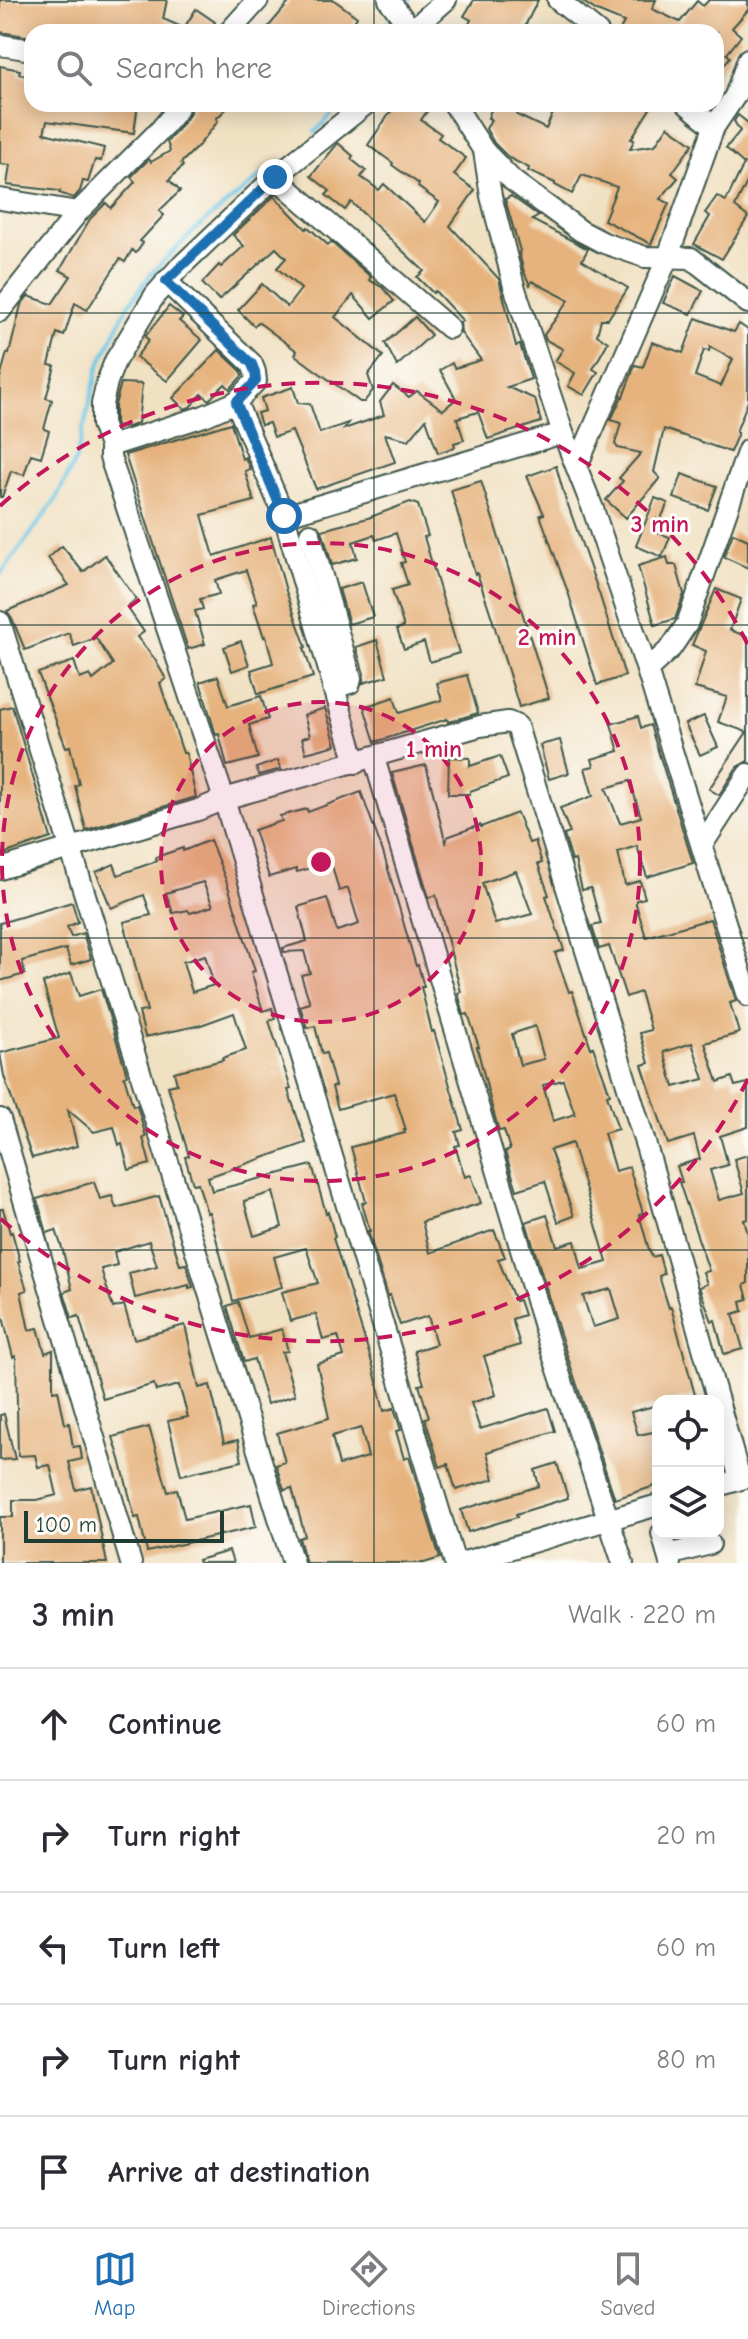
<!DOCTYPE html>
<html lang="en">
<head>
<meta charset="utf-8">
<style>
	body { margin:0; font-family:"Comic Neue",sans-serif; background:#f2f2f3; color:#2b2b33 }
	.controls { position:absolute; right:24px; bottom:24px; display:grid; overflow:hidden; border-radius:16px; box-shadow:0 4px 20px #0003 }
	.controls button { width:72px; height:72px; display:grid; place-items:center; padding:0; border:0; border-bottom:2px solid #e1e1e2; background:#fff; color:#2b2b33; font:40px sans-serif }
	.scale { position:absolute; left:24px; bottom:20px; width:200px; box-sizing:border-box; padding-left:8px; border:4px solid #1f3d34; border-top:0; font-size:22px; line-height:28px; white-space:nowrap; color:#1f3d34; -webkit-text-stroke:6px #fdfcf7; paint-order:stroke }
	.stop { position:absolute; width:24px; height:24px; margin:-18px; border:6px solid #1f6fb2; border-radius:50%; background:#fff }
	.stop.end { background:#1f6fb2; border-color:#fff; box-shadow:0 2px 8px #0008 }
	.list { margin:0; padding:0; list-style:none }
	h2 { display:flex; justify-content:space-between; align-items:center; height:104px; margin:0; padding:0 32px; font-size:34px }
	h2 small { font-size:26px; font-weight:400; color:#7c7c81 }
	.list li { display:grid; grid-template-columns:52px 1fr auto; gap:24px; align-items:center; box-sizing:border-box; height:112px; padding:0 32px; border-top:2px solid #e1e1e2 }
	.list b { display:block; font-size:30px; white-space:nowrap }
	.list em { font-size:26px; font-style:normal; color:#7c7c81 }
	.icon { flex:none; width:44px; height:44px; fill:none; stroke:currentColor; stroke-width:2; stroke-linecap:round; stroke-linejoin:round }
	.map { position:relative; flex:none; width:748px; height:1563px; overflow:hidden }
	.search { position:absolute; background:#fff; box-shadow:0 4px 20px #0003; left:24px; right:24px; top:24px; height:88px; display:flex; align-items:center; gap:20px; box-sizing:border-box; padding:0 28px; border-radius:24px; color:#7c7c81; font-size:30px }
	.sheet { height:664px; background:#fff }
	nav { display:flex; justify-content:space-around; align-items:center; box-sizing:border-box; height:112px; border-top:2px solid #e1e1e2; background:#fff; font-size:22px; color:#7c7c81 }
	nav a { display:grid; justify-items:center; gap:4px }
	nav .on { color:#1f6fb2 }
	.map>svg:first-child { display:block }
	.lines { fill:none; stroke-linecap:round; stroke-linejoin:round }
	.stream { stroke:#68c6e6; stroke-width:4 }
	.building { fill:#e6b37e; fill-rule:evenodd }
	.minor-casing { stroke:#3e5649; stroke-width:24 }
	.minor { stroke:#fff; stroke-width:20 }
	.route { stroke:#1f6fb2; stroke-width:10 }
	.grid { fill:none; stroke:#1f3d34; stroke-width:2; stroke-opacity:0.55 }
	.ring { fill:none; stroke:#c2185b; stroke-width:4; stroke-dasharray:14 10 }
	.centre { fill:#c2185b; stroke:#fdfcf7; stroke-width:4 }
	.ring-label { font-size:24px; text-anchor:middle; font-weight:bold; fill:#c2185b; stroke:#fdfcf7; stroke-width:6; stroke-linejoin:round; paint-order:stroke }
</style>
</head>
<body>
<div class="map">
<svg width="748" height="1563" viewBox="0 0 748 1563">
	<rect width="100%" height="100%" fill="#fdfcf7"/>
	<filter id="ink" filterUnits="userSpaceOnUse"><feTurbulence type="fractalNoise" baseFrequency=".0125" numOctaves="2"/><feDisplacementMap in="SourceGraphic" scale="16" xChannelSelector="R" yChannelSelector="G"/><feConvolveMatrix kernelMatrix="1 2 1 2 8 2 1 2 1" color-interpolation-filters="sRGB"/></filter>
	<filter id="wash" filterUnits="userSpaceOnUse"><feTurbulence type="fractalNoise" baseFrequency=".006" numOctaves="4" result="noise"/><feDisplacementMap in="SourceGraphic" scale="32" xChannelSelector="R" yChannelSelector="G"/><feGaussianBlur stdDeviation="1.8" result="paint"/><feColorMatrix in="noise" values="0 0 0 0 0 0 0 0 0 0 0 0 0 0 0 0 0 1.4 0 .05"/><feComposite in="paint" operator="in"/></filter>
	<g filter="url(#wash)">
		<rect width="100%" height="100%" fill="#f1e1c3"/>
		<g class="lines">
			<g class="stream">
				<path d="M405,4L410,0"/>
				<path d="M386,32L389,21"/>
				<path d="M315,132L342,104"/>
				<path d="M0,575L55,501L76,459L98,368L126,309L151,274L197,228L265,173"/>
			</g>
		</g>
		<g id="blocks">
			<g class="building">
				<path d="M0,0H167L163,19L184,28L196,9L215,22L208,32H32V36H25L0,32Z"/>
				<path d="M291,0H334L357,17L348,32H264Z"/>
				<path d="M474,0H538L522,32H465L471,20L464,16Z"/>
				<path d="M580,0H656L652,9L680,22L697,1L703,6L709,0H748V10L732,28L741,36L727,54L730,57L716,75V32H619L624,22L597,11Z"/>
				<path d="M0,66L20,70L19,74L32,77V104H138L134,133L47,121L44,133L104,148L101,161L95,160L88,182L83,181L80,191L74,198L59,193L60,191L7,185L10,165L0,164Z"/>
				<path d="M194,104H231L216,119L218,121L199,145L181,163L183,166L169,180L180,191L159,211L164,215L140,241L143,243L136,253L132,250L125,262L120,259L87,310L75,303L64,336L57,333L49,365L55,366L46,398L52,400L44,429L49,431L41,457L31,454L24,475L11,471L2,497H0V378L7,353L9,354L21,305L28,296L52,304L71,276L60,270L90,219L106,203L111,208L135,182L131,177L149,159L151,162L170,151L167,142L187,118Z"/>
				<path d="M396,104H432L421,120L441,134L438,138L466,158L454,175L475,190L450,226L499,279L516,346L520,345L531,379L507,387L535,399L541,422L488,439L478,412L457,418L464,440L454,443L455,447L438,453L426,419L409,440L385,434L395,462L316,489L292,431L274,437L269,423L261,425L257,413L265,411L261,398L293,387L298,403L310,404L320,433L348,423L344,429L384,415L380,402L393,385L409,397L417,391L443,410L456,399L440,370L452,363L455,368L481,360L461,333L460,322L463,321L435,291L433,293L417,277L424,271L351,202L345,210L326,195L330,191L311,176L338,143L353,156L351,159L366,171L361,177L379,190L384,184L425,222L439,202L418,187L419,184L392,165L393,163L368,145Z"/>
				<path d="M493,104H521L517,115L546,129L557,104H653L631,139L634,140L630,149L655,145L668,126L693,144L672,173L678,178L660,199L669,203L651,244L604,220L617,187L582,175L572,194L555,185V183L528,171L529,168L509,158L494,143L486,129L491,119L488,118Z"/>
				<path d="M738,115L748,123V180L735,207L748,217L722,259L694,244L710,216L705,213L717,196L726,201L744,164L726,148L740,131L734,121Z"/>
				<path d="M274,196L306,229L308,227L328,245L331,242L371,277L369,280L382,287L394,301L373,318L353,295L335,317L383,356L368,375L373,390L364,402H360L314,369L295,355L297,351L258,322L254,326L238,310L262,284L287,307L301,289L277,268L286,258L276,248L219,300L202,283L219,265L221,267L244,246L233,235Z"/>
				<path d="M511,196L539,216L532,220L588,249L582,260L628,288L608,319H601L597,335L608,342L593,369L598,372L584,395L568,386L575,373L555,361L563,349L546,340L544,335L569,300L532,281L530,285L524,272L519,253L520,251L505,199Z"/>
				<path d="M675,276L703,291L691,314L663,303Z"/>
				<path d="M169,306L183,317L179,321L202,340L167,381L136,357L149,340L145,337Z"/>
				<path d="M415,317L431,335L397,366L385,343Z"/>
				<path d="M696,318L734,332L739,324L748,330V401L736,432L738,433L730,452L664,429L654,472L660,478L626,518L606,500L623,481L619,478L641,453L618,448L615,444L621,423L611,420L622,396L623,397L635,365L643,367L652,342L683,353ZM710,347L733,359L721,386L695,376L704,350L709,351Z"/>
				<path d="M219,350L241,371L242,376L230,389L225,384L209,400L202,394L190,407L184,409L173,398Z"/>
				<path d="M121,383L142,384L138,423L128,427L116,426L115,422V405Z"/>
				<path d="M231,423L242,459L245,457L250,469L245,471L254,501L202,515L214,556L271,537L286,591L306,647L304,648L313,677L258,694L251,670L273,663L266,636L264,637L253,604L257,603L246,570L215,580L219,594L200,599L203,609L195,611L205,644L188,649L125,455Z"/>
				<path d="M556,466L567,505H568L600,596L625,676L597,685L569,595L540,515L544,514L527,476Z"/>
				<path d="M682,474L717,486L708,510L674,498Z"/>
				<path d="M481,481L549,698L519,707L492,618L477,573L475,574L451,490Z"/>
				<path d="M655,498L668,503L655,532L670,537L662,557L636,546Z"/>
				<path d="M410,502L418,505L428,536L424,537L459,653L430,662L424,642L404,649L397,629L403,627V624L392,590L408,585L401,563L405,562L396,533L376,540L374,535L353,542L357,558L332,565L322,530L368,518Z"/>
				<path d="M733,533L748,540V568L724,557Z"/>
				<path d="M62,546L83,572L105,555L136,599L127,607L144,632L137,637L154,658L166,679L160,683L183,753H186L196,797L86,830L75,786L79,784L70,746L66,747L38,673L74,661L80,679L90,675L93,680L113,664L96,638L74,646L69,633L25,650L12,618L7,611L69,585L48,558Z"/>
				<path d="M667,557L669,565H676L684,594L675,619L655,625L638,566Z"/>
				<path d="M362,582L373,617L349,624L339,589Z"/>
				<path d="M716,589L741,599L730,630L748,637V761L737,767L719,795L709,789L747,732L718,722L727,697L695,688L706,651L692,645Z"/>
				<path d="M377,640L387,676L363,683L364,674L356,647Z"/>
				<path d="M241,641L249,665L232,671L224,647Z"/>
				<path d="M467,675L478,713L448,722L447,719L375,742L364,707L394,697L399,713L442,700L437,683Z"/>
				<path d="M218,676L228,706L261,696L268,719L249,725L258,758L227,766L219,734L216,735L200,682Z"/>
				<path d="M12,706L51,838L3,854L0,846V709Z"/>
				<path d="M325,708L336,745L306,753L302,738L310,736L304,715Z"/>
				<path d="M638,716L641,728L650,725L693,863L647,877L637,846L618,852L625,885L640,881L645,898L636,900V904L646,937L710,919L736,1001L730,1003L739,1033L705,1043L718,1082L732,1077L735,1086L748,1083V1127L720,1136L728,1165L710,1170L719,1200L744,1193L734,1159L748,1155V1219L744,1220L748,1234V1283L744,1285L748,1299L741,1301L743,1311L733,1314L743,1349L724,1354L715,1320L712,1321L699,1287L707,1284L703,1272L709,1271L679,1182H682L677,1166L700,1159L694,1136L668,1144L642,1065L649,1063L640,1033L651,1030L640,992L626,997L609,946L599,949L592,926L601,924L591,888L582,890L575,860L572,861L564,835L570,833L560,808L593,796L585,768L594,766L592,759L619,751L611,724ZM630,781L641,817L620,823L606,788ZM692,1043L704,1079L674,1087L664,1052Z"/>
				<path d="M704,716L718,747L700,755L685,724Z"/>
				<path d="M560,740L569,773L549,779L540,745Z"/>
				<path d="M500,756L508,778L470,791V794H448L449,757L470,758V766Z"/>
				<path d="M278,760L281,769L259,775L256,768Z"/>
				<path d="M426,765L446,844L447,837L480,825L481,827L517,813L529,843L535,841L542,863L538,864L549,895L546,896L564,950L555,953L569,992L572,991L591,1048L593,1047L610,1094L607,1095L618,1129L604,1133L615,1171L629,1167L643,1213L639,1214L649,1250L652,1257L659,1255L664,1274L659,1276L669,1308L671,1307L695,1395L673,1401H658V1405L631,1412L638,1435L658,1431V1485L615,1499L560,1334L526,1222L547,1215L557,1246L575,1241L582,1269L607,1262L572,1143L550,1150L574,1216L558,1222L545,1181L517,1190L505,1152L510,1150L504,1130L499,1131L492,1107L477,1047H479L468,1014L464,1015L458,993L461,992L436,895L429,898L392,773ZM516,871L532,914L495,924L482,883ZM535,1026L544,1059L520,1065L512,1034ZM563,1080L575,1114L553,1121L543,1085ZM611,1289L620,1319L593,1327L583,1296Z"/>
				<path d="M361,792L383,852L416,966L418,965L424,987H421L432,1032L434,1031L463,1130L456,1132L460,1145L455,1146L465,1177L471,1175L481,1203L422,1222L430,1253L494,1230L505,1257L498,1259L515,1301L519,1300L524,1315L512,1319L520,1345L484,1356L496,1395L471,1403L480,1429L548,1408L555,1431L487,1452L494,1479L456,1490L448,1464L440,1467L425,1418L429,1417L419,1385L424,1384L414,1351L436,1344L428,1316L400,1325L390,1295L388,1296L368,1231H370L362,1203L366,1202L351,1147L405,1133L404,1130H406L394,1093L338,1109L332,1087L335,1086L326,1053L322,1054L315,1026L307,1028L300,1006L310,1003L301,975L310,973L304,951L284,952L283,948L307,941L298,907L327,898L337,931L359,924L348,888L339,891L331,862L297,872L296,869L269,877L254,830L282,821L280,816L307,809L308,812Z"/>
				<path d="M210,840L227,883L255,971L251,972L263,1011L272,1008L275,1019L269,1021L291,1089L288,1090L306,1143L208,1177L212,1191L312,1165L326,1213L328,1212L335,1237L333,1238L373,1366L384,1411L394,1408L401,1430L396,1431L404,1459L409,1457L440,1558L424,1563H306L299,1538L305,1536L292,1488L284,1490L276,1465L285,1462L277,1433L329,1418L317,1364L344,1356L338,1336L323,1340L316,1314L290,1321L282,1292L318,1283L306,1248L274,1257L282,1287L233,1301L209,1212L207,1213L198,1183L193,1184L185,1157L189,1156L168,1086L177,1084L174,1072L223,1060L222,1058L246,1050L234,1013L201,1025L145,1037L139,1012L147,1011L124,922L151,915L144,895L111,908L96,872L114,864L118,875L157,861L156,857L183,848V851ZM203,882L213,906L190,913L188,910L173,913L166,893ZM205,955L214,985L192,992L183,962ZM273,1192L282,1227L254,1236L244,1201ZM361,1428L368,1457L339,1465L332,1436Z"/>
				<path d="M72,902L78,922L67,927L71,937L83,933L91,959L71,965L66,949L22,961L25,974L0,981V923Z"/>
				<path d="M71,973L79,996L101,989L127,1075L124,1076L133,1106L137,1105L146,1137L143,1138L150,1164L129,1170L122,1144L119,1145L114,1127L94,1132L68,1110L77,1146L32,1158L4,1076L0,1053L59,1038L43,983Z"/>
				<path d="M94,1182L100,1199L112,1196L116,1208L159,1196L180,1265L186,1264L193,1287L189,1288V1285L135,1298L129,1273L157,1266L149,1241L114,1252L117,1265L101,1269L113,1308L124,1305L134,1339L185,1325L199,1388L210,1385L224,1443L238,1440L242,1461L181,1475L168,1421L188,1417L179,1385L156,1391L154,1384L103,1399L79,1316L72,1318L64,1292L72,1289L63,1251L56,1230L47,1233L37,1199Z"/>
				<path d="M0,1209H3L10,1233L12,1232L20,1261L18,1262L27,1290L21,1292L29,1330L38,1328L45,1353L53,1350V1391L58,1390L65,1424L69,1423L73,1447L80,1446L82,1459L69,1462L76,1490L91,1486L107,1563H0V1517H13V1500H37L57,1495L50,1465L38,1467L35,1455L18,1456L16,1356L13,1357L0,1305Z"/>
				<path d="M238,1302L249,1338L282,1329L288,1351L282,1352L295,1395L267,1404L254,1359L244,1362L227,1306Z"/>
				<path d="M4,1414L15,1459L0,1460V1415Z"/>
				<path d="M149,1427L168,1492L177,1489L185,1519L251,1504L256,1527L147,1552L139,1517L135,1518L120,1459L113,1437Z"/>
				<path d="M557,1463L568,1498L516,1514L517,1517L468,1532L461,1510L539,1486L535,1470Z"/>
				<path d="M229,1551L233,1563H199L198,1560Z"/>
			</g>
		</g>
	</g>
	<g filter="url(#ink)">
		<use href="#blocks" fill-opacity="0" stroke="#3e5649" stroke-width="2"/>
		<g class="lines">
			<g class="minor-casing">
				<g id="minor">
					<path d="M389,0L413,32"/>
					<path d="M558,0L598,32"/>
					<path d="M412,30L446,0"/>
					<path d="M229,32L258,0"/>
					<path d="M0,45L32,50"/>
					<path d="M366,104L275,177L179,268L155,295L115,361L107,382L102,404V424L110,446V457L224,799L455,1563"/>
					<path d="M454,104L484,151L491,196L514,286L563,433L593,509L647,670L748,996"/>
					<path d="M687,104L714,127"/>
					<path d="M484,151L513,181L581,231L604,243L645,257L691,258L748,303"/>
					<path d="M275,177L449,328"/>
					<path d="M0,199L78,212"/>
					<path d="M166,281L252,364L255,372L256,381L236,402"/>
					<path d="M0,311L78,212L161,129L177,110L179,104"/>
					<path d="M110,446L204,416L236,402L284,516L356,763"/>
					<path d="M577,466L667,259L714,127L735,96L748,59"/>
					<path d="M284,516L563,433"/>
					<path d="M310,534L351,678L350,683L333,688"/>
					<path d="M0,622L293,1563"/>
					<path d="M647,670L671,648L687,624L748,450"/>
					<path d="M374,758L548,1340L623,1563"/>
					<path d="M702,845L748,774"/>
					<path d="M0,869L198,810L224,799L480,726L508,722L517,726L650,1159L740,1479"/>
					<path d="M0,1119L131,1563"/>
					<path d="M718,1486L748,1477"/>
					<path d="M662,1533L670,1563"/>
					<path d="M668,1555L710,1544"/>
					<path d="M461,1563L658,1505"/>
				</g>
			</g>
			<use href="#minor" class="minor"/>
		</g>
	</g>
	<g class="lines" filter="url(#ink)">
		<path class="route" d="M275,177L166,281L252,364L255,372L256,381L236,402L284,516"/>
	</g>
	<path class="grid" d="M374,0V32M374,104V1563M0,313H748M0,625H748M0,938H748M0,1250H748"/>
	<circle cx="321" cy="862" r="160" fill="#c2185b" fill-opacity=".12"/>
	<g class="ring">
		<circle cx="321" cy="862" r="160"/>
		<circle cx="321" cy="862" r="319"/>
		<path d="M748 1079A479 479 0 0 1 0 1218M0 506A479 479 0 0 1 748 645"/>
	</g>
	<circle cx="321" cy="862" r="12" class="centre"/>
	<g class="ring-label">
		<text x="660" y="532">3 min</text>
		<text x="547" y="645">2 min</text>
		<text x="434" y="757">1 min</text>
	</g>
</svg>
<div class="controls">
<button><svg class="icon" aria-label="locate" viewBox="0 0 24 24"><circle cx="12" cy="12" r="6"/><path d="M12 2v4M12 18v4M2 12h4M18 12h4"/></svg></button>
<button><svg class="icon" aria-label="layers" viewBox="0 0 24 24"><path d="M12 4l9 5-9 5-9-5zM3 14l9 5 9-5"/></svg></button>
</div>
<div class="scale">100 m</div>
<div class="stop" style="left:284px;top:516px"></div>
<div class="stop end" style="left:275px;top:177px"></div>
<div class="search"><svg class="icon" aria-label="search" viewBox="0 0 24 24"><circle cx="10" cy="10" r="6"/><path d="M15 15l6 6"/></svg>Search here</div>
</div>
<section class="sheet">
<h2>3 min<small>Walk · 220 m</small></h2>
<ul class="list">
<li><svg class="icon" aria-label="ahead" viewBox="0 0 24 24"><path d="M12 20V5M6 11l6-6 6 6"/></svg><div><b>Continue</b></div><em>60 m</em></li>
<li><svg class="icon" aria-label="right" viewBox="0 0 24 24"><path d="M7 20v-9h11M14 6l5 5-5 5"/></svg><div><b>Turn right</b></div><em>20 m</em></li>
<li><svg class="icon" aria-label="left" viewBox="0 0 24 24"><path d="M17 20v-9H6M10 6l-5 5 5 5"/></svg><div><b>Turn left</b></div><em>60 m</em></li>
<li><svg class="icon" aria-label="right" viewBox="0 0 24 24"><path d="M7 20v-9h11M14 6l5 5-5 5"/></svg><div><b>Turn right</b></div><em>80 m</em></li>
<li><svg class="icon" aria-label="arrive" viewBox="0 0 24 24"><path d="M6 21V4h12l-3 4 3 4H6"/></svg><div><b>Arrive at destination</b></div></li>
</ul>
</section>
<nav>
<a class="on"><svg class="icon" aria-label="map" viewBox="0 0 24 24"><path d="M3 6l6-2 6 2 6-2v14l-6 2-6-2-6 2zM9 4v14M15 6v14"/></svg>Map</a>
<a><svg class="icon" aria-label="directions" viewBox="0 0 24 24"><path d="M12 3l9 9-9 9-9-9zM9 14v-3h6M13 9l2 2-2 2"/></svg>Directions</a>
<a><svg class="icon" aria-label="saved" viewBox="0 0 24 24"><path d="M7 4h10v16l-5-4-5 4z"/></svg>Saved</a>
</nav>
</body>
</html>
